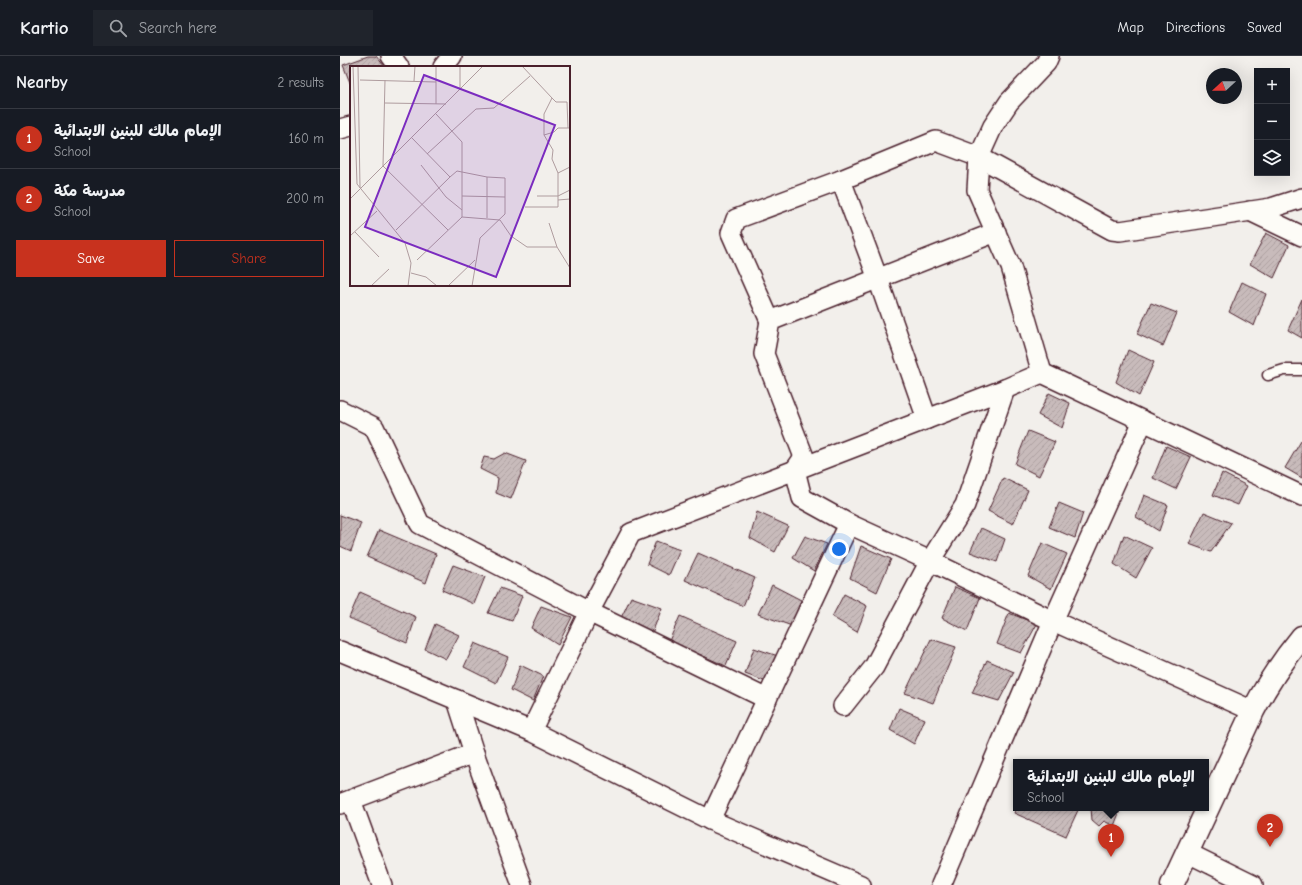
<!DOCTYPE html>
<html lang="en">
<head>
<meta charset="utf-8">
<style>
	body { margin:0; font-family:"Comic Neue","Playpen Sans Arabic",sans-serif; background:#20242c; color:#f1f3f6 }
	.controls { position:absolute; right:12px; top:12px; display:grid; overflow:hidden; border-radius:0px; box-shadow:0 4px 16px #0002 }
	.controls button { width:36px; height:36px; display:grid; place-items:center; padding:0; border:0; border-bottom:1px solid #363941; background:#171b24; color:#f1f3f6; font:20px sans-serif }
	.compass { position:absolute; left:866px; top:12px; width:36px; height:36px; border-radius:50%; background:#171b24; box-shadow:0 4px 16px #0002; rotate:249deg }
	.you { position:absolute; left:499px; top:493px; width:14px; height:14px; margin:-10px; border:3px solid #fff; border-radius:50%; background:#1a73e8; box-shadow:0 0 0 6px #1a73e833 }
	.badge { display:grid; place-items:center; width:26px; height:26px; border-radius:50%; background:#c8321e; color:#fff; font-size:13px; font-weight:700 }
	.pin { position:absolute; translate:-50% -33px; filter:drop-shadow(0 1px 2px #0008) }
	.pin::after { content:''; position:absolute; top:21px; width:14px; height:12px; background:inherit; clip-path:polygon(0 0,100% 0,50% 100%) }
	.popup { position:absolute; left:673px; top:703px; width:196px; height:52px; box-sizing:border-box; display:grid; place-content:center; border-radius:0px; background:#171b24; filter:drop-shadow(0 1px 3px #0005); font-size:13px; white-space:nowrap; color:#9ea1a6 }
	.popup b { font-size:15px; color:#f1f3f6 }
	.popup::after { content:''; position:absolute; left:50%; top:100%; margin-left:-8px; border:8px solid transparent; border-top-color:#171b24 }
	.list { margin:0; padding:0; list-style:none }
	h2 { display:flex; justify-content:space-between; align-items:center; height:52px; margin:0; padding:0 16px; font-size:17px }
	h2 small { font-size:13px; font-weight:400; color:#9ea1a6 }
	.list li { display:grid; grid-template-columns:26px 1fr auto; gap:12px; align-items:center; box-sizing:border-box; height:60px; padding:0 16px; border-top:1px solid #363941 }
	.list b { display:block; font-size:15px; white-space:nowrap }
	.list p { margin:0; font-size:13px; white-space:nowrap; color:#9ea1a6 }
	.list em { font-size:13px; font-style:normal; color:#9ea1a6 }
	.actions { display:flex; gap:8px; padding:12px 16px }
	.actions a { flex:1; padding:9px 0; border:1px solid #c8321e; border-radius:0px; text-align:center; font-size:14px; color:#c8321e }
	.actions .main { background:#c8321e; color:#fff }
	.icon { flex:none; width:22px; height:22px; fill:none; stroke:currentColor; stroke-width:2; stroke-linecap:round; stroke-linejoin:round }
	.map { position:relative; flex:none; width:962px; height:829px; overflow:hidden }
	header { display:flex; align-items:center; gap:24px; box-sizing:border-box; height:56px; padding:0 20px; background:#171b24; border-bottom:1px solid #363941 }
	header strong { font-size:19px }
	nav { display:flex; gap:22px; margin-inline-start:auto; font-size:14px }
	.search { width:280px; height:36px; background:#20242c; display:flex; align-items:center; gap:10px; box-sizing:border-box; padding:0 14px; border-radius:0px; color:#9ea1a6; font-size:15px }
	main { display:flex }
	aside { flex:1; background:#171b24 }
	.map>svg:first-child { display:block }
	.building { fill:url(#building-hatch); stroke:#4a1f2b }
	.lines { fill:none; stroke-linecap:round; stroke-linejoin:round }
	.service-casing { stroke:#4a1f2b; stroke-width:13 }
	.minor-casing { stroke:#4a1f2b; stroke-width:22 }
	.tertiary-casing { stroke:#4a1f2b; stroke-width:25 }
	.service { stroke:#fdfcf7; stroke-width:10 }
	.minor { stroke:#fdfcf7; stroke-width:19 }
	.tertiary { stroke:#fdfcf7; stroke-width:22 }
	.inset-road { fill:none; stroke:#af9c9e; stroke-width:1 }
	.view { fill:#7b2cbf; fill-opacity:0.15; stroke:#7b2cbf; stroke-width:2 }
	.inset-edge { fill:none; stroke:#4a1f2b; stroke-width:2 }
</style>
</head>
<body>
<header>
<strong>Kartio</strong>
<div class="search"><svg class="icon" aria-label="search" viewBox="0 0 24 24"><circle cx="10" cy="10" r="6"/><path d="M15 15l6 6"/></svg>Search here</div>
<nav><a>Map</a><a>Directions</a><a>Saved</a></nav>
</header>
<main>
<aside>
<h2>Nearby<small>2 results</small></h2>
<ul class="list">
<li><span class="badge">1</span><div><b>الإمام مالك للبنين الابتدائية</b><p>School</p></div><em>160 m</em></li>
<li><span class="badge">2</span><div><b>مدرسة مكة</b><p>School</p></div><em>200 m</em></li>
</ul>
<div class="actions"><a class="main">Save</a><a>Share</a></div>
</aside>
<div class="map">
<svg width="962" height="829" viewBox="0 0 962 829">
	<defs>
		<pattern id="building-hatch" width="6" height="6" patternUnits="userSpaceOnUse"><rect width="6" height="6" fill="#c8bbbb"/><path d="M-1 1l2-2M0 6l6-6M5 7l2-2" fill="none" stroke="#ada0a1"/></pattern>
	</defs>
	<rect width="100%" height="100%" fill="#f2efeb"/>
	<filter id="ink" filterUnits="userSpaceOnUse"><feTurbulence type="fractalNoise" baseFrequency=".025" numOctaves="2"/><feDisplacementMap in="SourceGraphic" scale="8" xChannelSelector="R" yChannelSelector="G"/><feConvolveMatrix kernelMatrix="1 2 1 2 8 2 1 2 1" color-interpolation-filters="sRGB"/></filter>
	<g filter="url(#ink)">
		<g class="building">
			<path d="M28,0H36L45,11H11V29L3,9Z"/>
			<path d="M926,177L949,189L934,222L910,208Z"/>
			<path d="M902,226L926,238L914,270L889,256Z"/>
			<path d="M962,243V282L948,274Z"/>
			<path d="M811,247L837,257L823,290L797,278Z"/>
			<path d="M788,294L814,306L799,340L776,326Z"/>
			<path d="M709,337L730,347L722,372L698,359Z"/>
			<path d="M688,375L715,386L699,420L675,408Z"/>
			<path d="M961,385H962V422L945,412Z"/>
			<path d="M826,390L851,401L836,433L813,422Z"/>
			<path d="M165,397L186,405L171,443L156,437L158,422L140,413L144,401L154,403Z"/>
			<path d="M882,417L907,430L898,449L873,439Z"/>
			<path d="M663,422L688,434L673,468L648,455Z"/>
			<path d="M804,439L828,449L819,475L796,461Z"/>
			<path d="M719,447L743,457L735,482L709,471Z"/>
			<path d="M417,456L448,470L435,496L410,482Z"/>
			<path d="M864,456L891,467L871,496L849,488Z"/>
			<path d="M0,459L21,467L11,495L0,490Z"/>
			<path d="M641,472L665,483L657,506L630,496Z"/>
			<path d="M39,474L96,498L86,527L27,501Z"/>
			<path d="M784,479L812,492L796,522L774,508Z"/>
			<path d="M465,480L487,488L474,515L453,502Z"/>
			<path d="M316,485L340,494L329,519L307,508Z"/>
			<path d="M702,487L727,498L711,533L688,520Z"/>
			<path d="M521,490L551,503L537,536L510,522Z"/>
			<path d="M358,497L415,522L403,550L345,524Z"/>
			<path d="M113,509L145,521L134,548L102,534Z"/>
			<path d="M432,529L461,544L452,570L418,558Z"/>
			<path d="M615,531L640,542L627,575L602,562Z"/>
			<path d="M160,532L182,540L172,565L148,557Z"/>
			<path d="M20,536L76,561L67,587L9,562Z"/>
			<path d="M504,538L527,550L517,576L492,561Z"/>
			<path d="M291,541L322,552L312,577L279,566Z"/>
			<path d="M201,550L232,561L218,589L191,572Z"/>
			<path d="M669,557L697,568L681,597L657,588Z"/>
			<path d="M340,560L397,585L386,610L329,585Z"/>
			<path d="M95,568L119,579L106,603L85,593Z"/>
			<path d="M591,583L616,591L593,647L565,637Z"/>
			<path d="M135,587L168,601L156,627L124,611Z"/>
			<path d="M414,592L438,600L429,627L405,618Z"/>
			<path d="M647,604L674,616L659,645L632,637Z"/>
			<path d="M180,609L203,620L193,645L171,634Z"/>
			<path d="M559,652L585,663L574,688L550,674Z"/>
			<path d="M676,752H739L726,780L674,757Z"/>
			<path d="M751,752H781L774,770L764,765L759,770L752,764Z"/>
		</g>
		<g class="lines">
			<g class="service-casing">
				<path id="service" d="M928,319L944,314H962"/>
			</g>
			<g class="minor-casing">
				<g id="minor">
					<path d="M51,0L59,11"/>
					<path d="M103,11L112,0"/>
					<path d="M0,73L11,70"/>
					<path d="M501,124L538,223L587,363"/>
					<path d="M910,155L962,180"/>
					<path d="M430,265L391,177L396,163L501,124L596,85L639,101L772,174L780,175L931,152L962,142"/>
					<path d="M702,317L962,440"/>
					<path d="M0,354L34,371L80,468L249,556L427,643"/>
					<path d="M455,414L665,333L702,317L671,211L637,134L639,101L653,70L669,46L706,7L709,0"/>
					<path d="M455,414L464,401L424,298L430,265L656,176"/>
					<path d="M0,595L191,675L370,764L521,829"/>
					<path d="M117,644L134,697L182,829"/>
					<path d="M503,650L534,611L590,505L625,449L665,333"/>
					<path d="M191,675L249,556L291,477L455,414L462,442L509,468L590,505L713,565L913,655"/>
					<path d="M11,744L42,829"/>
					<path d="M0,748L134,697"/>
					<path d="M370,764L509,468"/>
					<path d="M848,797L913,829"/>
					<path d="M601,829L713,565L803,365"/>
				</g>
			</g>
			<g class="tertiary-casing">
				<path id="tertiary" d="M832,829L913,655C927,628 943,604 962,581"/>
			</g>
			<use href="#service" class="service"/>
			<use href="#minor" class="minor"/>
			<use href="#tertiary" class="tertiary"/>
		</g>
	</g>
	<g transform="translate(10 10)">
		<rect width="220" height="220" fill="#f2efeb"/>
		<path class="inset-road" d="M3,0L7,118L55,177L61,197L58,220M8,0L10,122M172,0L202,32L194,48V69L204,66L208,62H220M10,14L86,16M35,14L33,100L98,164M64,15L65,0M110,24V0M202,32L206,36H217L218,62M35,37L96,38M86,38V0M61,71L100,111M77,88L126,43L144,42L180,10M71,99L96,131L112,144M208,107L220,101M112,130L155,131M187,130H208L220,124M0,133L133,0M208,134L220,133M175,141H208V107L202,93L203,84L194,69M137,152V111L112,106V151L150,154L161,170L177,181H207M199,157L207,181L220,202M46,164L100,111L107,105L112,106V76L86,48M5,166L29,191M0,170L27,145M67,194L112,151M61,207L76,211L87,220M21,220L39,203M98,220L125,194M122,220L130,172L155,148V112L137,111"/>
		<path class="view" d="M74,9L205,59L146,211L15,161Z"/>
		<rect width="220" height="220" class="inset-edge"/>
	</g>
</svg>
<div class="controls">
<button>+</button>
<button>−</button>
<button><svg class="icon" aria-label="layers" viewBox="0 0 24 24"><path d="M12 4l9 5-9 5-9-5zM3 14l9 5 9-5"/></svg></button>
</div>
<svg class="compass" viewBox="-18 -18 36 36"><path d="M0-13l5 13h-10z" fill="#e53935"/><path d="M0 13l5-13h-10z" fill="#9ea1a6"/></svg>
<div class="you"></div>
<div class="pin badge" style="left:771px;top:801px">1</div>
<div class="popup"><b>الإمام مالك للبنين الابتدائية</b>School</div>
<div class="pin badge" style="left:930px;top:791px">2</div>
</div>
</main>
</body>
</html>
